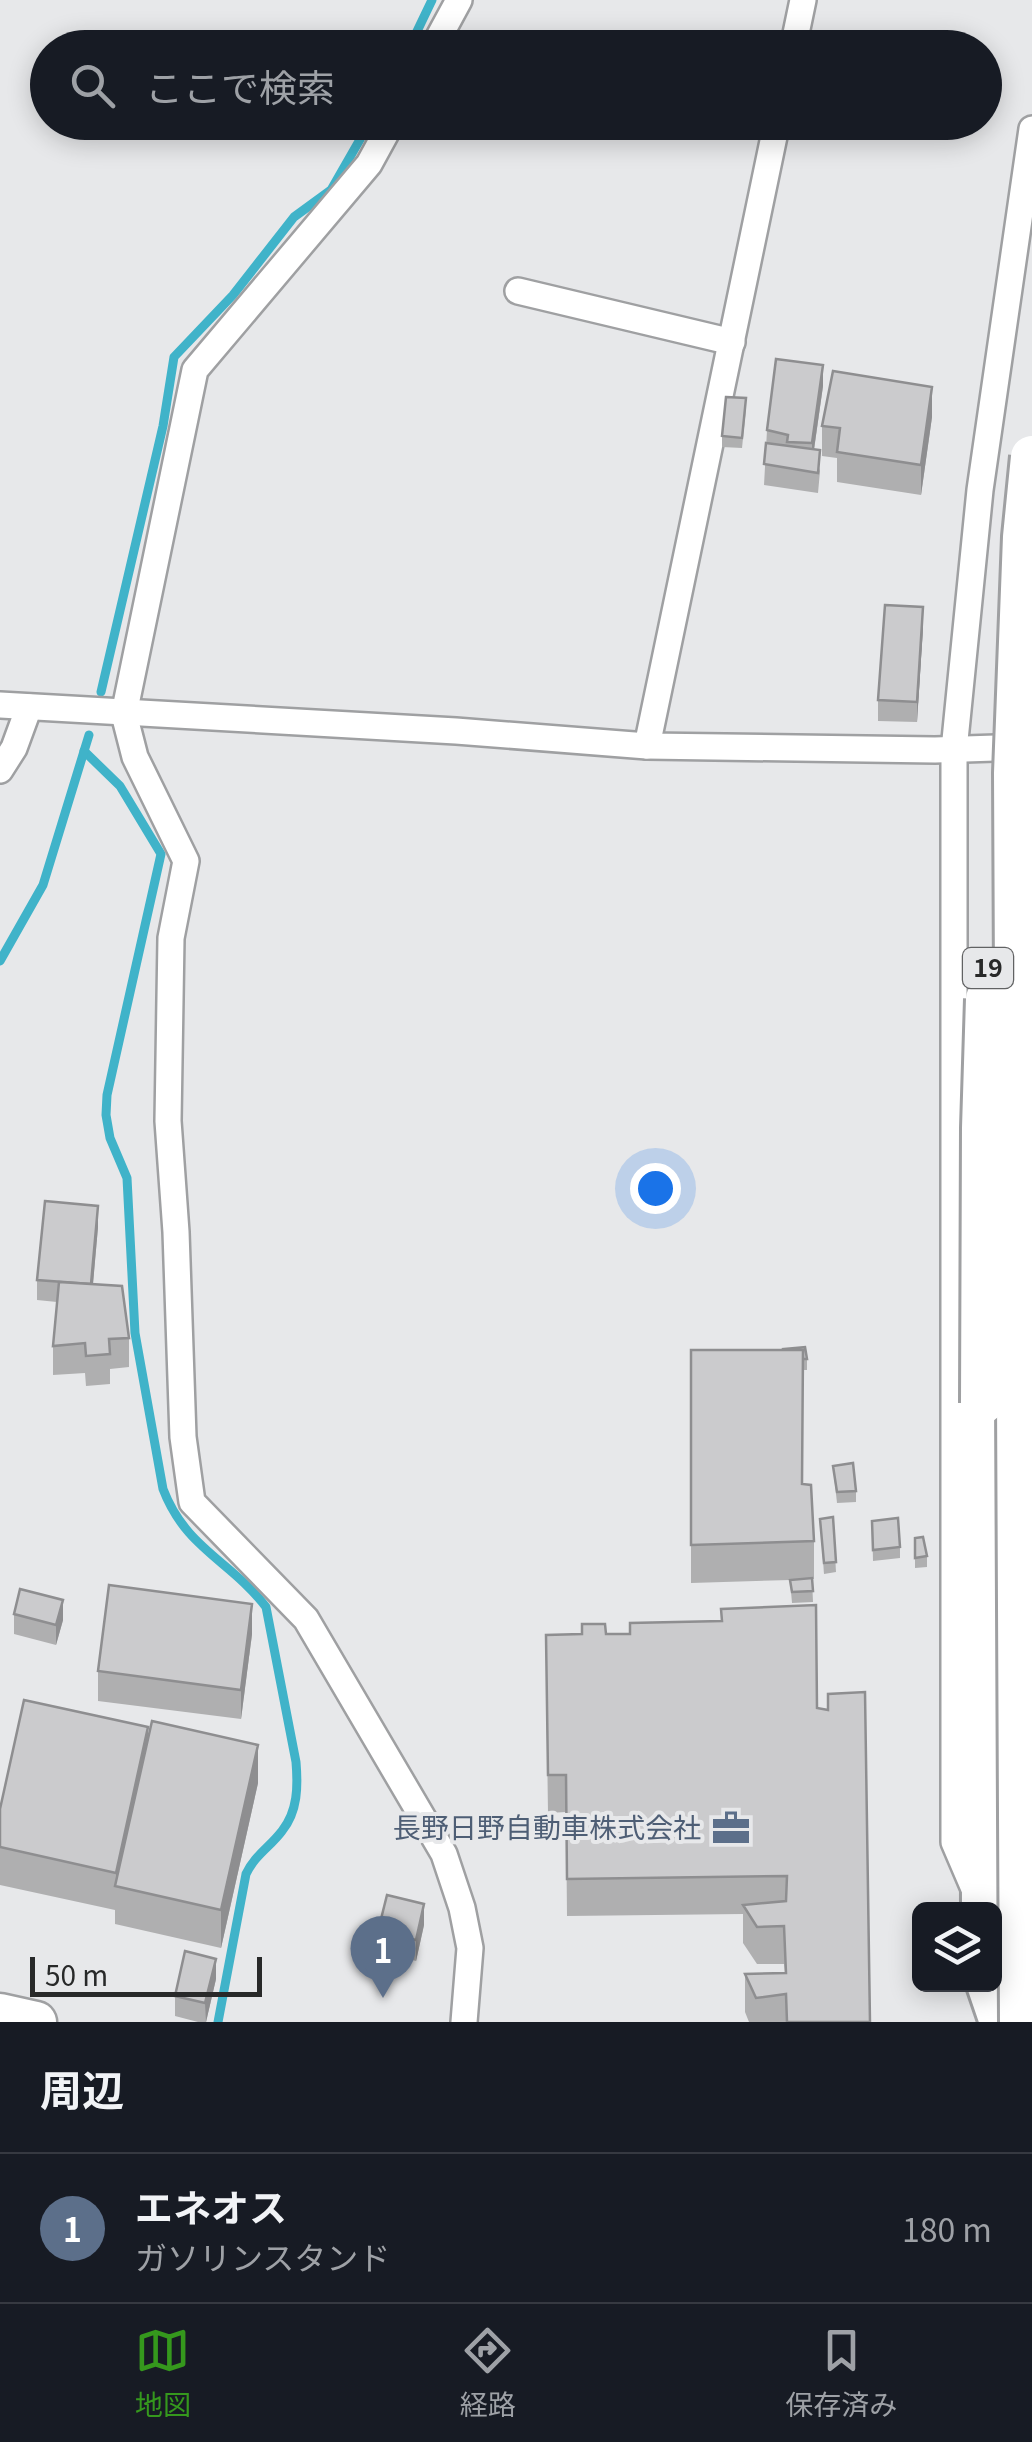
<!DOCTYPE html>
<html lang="ja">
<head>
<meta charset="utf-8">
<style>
	body { margin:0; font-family:Georgia,"Noto Sans JP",serif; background:#242831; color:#f1f3f6 }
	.controls { position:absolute; right:30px; bottom:30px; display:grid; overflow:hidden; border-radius:15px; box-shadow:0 5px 25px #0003 }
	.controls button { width:90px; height:90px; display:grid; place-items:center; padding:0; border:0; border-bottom:2px solid #363941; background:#171b24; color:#f1f3f6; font:50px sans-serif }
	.scale { position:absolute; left:30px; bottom:25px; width:232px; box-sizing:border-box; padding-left:10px; border:5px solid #282929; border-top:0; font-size:28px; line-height:35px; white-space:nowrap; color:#282929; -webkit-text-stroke:8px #e7e8ea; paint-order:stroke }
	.you { position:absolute; left:655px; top:1188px; width:35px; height:35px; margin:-25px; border:8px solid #fff; border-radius:50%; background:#1a73e8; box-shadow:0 0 0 15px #1a73e833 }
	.badge { display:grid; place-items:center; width:65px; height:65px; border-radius:50%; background:#35981d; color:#fff; font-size:32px; font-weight:700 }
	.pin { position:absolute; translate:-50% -82px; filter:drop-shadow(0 2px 5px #0008) }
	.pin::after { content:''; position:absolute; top:52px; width:35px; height:30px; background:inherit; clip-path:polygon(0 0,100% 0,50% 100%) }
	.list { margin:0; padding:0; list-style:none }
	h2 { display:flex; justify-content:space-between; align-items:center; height:130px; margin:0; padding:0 40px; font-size:42px }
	h2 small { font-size:32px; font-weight:400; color:#9ea1a6 }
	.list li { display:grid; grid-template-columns:65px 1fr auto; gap:30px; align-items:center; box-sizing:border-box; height:150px; padding:0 40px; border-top:2px solid #363941 }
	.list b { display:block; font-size:38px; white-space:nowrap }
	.list p { margin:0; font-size:32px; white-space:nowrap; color:#9ea1a6 }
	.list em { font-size:32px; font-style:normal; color:#9ea1a6 }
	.icon { flex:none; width:55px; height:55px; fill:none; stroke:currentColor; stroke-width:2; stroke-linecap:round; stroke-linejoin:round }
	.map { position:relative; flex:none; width:1032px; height:2022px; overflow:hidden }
	.search { position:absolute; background:#171b24; box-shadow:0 5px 25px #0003; left:30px; right:30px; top:30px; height:110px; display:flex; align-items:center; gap:25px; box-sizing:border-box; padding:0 35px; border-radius:55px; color:#9ea1a6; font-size:38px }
	.sheet { height:280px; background:#171b24 }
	nav { display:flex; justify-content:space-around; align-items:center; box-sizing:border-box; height:140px; border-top:2px solid #363941; background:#171b24; font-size:28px; color:#9ea1a6 }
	nav a { display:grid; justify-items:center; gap:5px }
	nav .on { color:#35981d }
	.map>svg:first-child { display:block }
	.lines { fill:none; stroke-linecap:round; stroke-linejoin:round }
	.stream { stroke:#40b3c9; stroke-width:9 }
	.minor-casing { stroke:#9fa0a2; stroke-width:30 }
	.primary-casing { stroke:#9fa0a2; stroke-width:45 }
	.trunk-casing { stroke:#9fa0a2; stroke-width:48 }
	.minor { stroke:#fff; stroke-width:25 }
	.primary { stroke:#fff; stroke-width:40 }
	.trunk { stroke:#fff; stroke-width:42 }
	.trunk-bridge-casing { stroke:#9fa0a2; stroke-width:48; stroke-linecap:butt }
	.trunk-bridge { stroke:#fff; stroke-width:42 }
	.wall { fill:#afafb0 }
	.shaded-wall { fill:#8e8e90 }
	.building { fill:#cbcbcd; stroke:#8e8e90; stroke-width:2.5 }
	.labels { text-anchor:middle; stroke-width:8; stroke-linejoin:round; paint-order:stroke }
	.shield { fill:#e7e8ea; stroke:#616263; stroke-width:2.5 }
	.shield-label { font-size:25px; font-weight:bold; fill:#282929 }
	.service-label { font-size:28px; fill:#4e5e75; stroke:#e7e8ea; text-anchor:end }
</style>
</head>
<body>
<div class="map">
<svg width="1032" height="2022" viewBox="0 0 1032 2022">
	<rect width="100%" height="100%" fill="#e7e8ea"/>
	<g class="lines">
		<g class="stream">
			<path d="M409,48L432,0"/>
			<path d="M101,692L163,426L174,357L233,295L294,217L331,190L370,122"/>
			<path d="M84,751L120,786L161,854L107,1095L106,1115L110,1138L127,1178L135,1333L163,1489C186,1549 230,1560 266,1607L296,1762C298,1786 298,1811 282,1831C270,1847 255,1855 246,1874L218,2022"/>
			<path d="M0,961L43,885L89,735"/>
		</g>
		<g class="minor-casing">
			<g id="minor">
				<path d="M433,48L459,0"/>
				<path d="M793,48L803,0"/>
				<path d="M392,122L369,164L195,370L124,714L135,757L186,861L171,938L168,1121L176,1232L183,1437L192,1502L306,1619L444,1854L462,1908L470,1948L464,2022"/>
				<path d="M518,291L732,342"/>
				<path d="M0,705L456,731L647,746L935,750L1029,747"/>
				<path d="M647,746L777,122"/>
				<path d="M0,770L14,748L29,707"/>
				<path d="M975,1891L954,1842V750L980,490L1032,129"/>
			</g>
		</g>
		<g class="primary-casing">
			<path id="primary" d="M0,2014L36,2022"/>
		</g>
		<g class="trunk-casing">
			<g id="trunk">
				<path d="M982,1403L983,1910"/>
				<path d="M988,1984L1001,2022"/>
			</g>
		</g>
		<use href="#minor" class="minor"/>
		<use href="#primary" class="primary"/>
		<use href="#trunk" class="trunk"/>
		<g class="trunk-bridge-casing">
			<g id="trunk-bridge">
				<path d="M982,1403L983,1128L987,999"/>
				<path d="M1021,2022L1015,773L1024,537L1032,457"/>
			</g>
		</g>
		<use href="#trunk-bridge" class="trunk-bridge"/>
	</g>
	<g class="wall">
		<path d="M823,386L814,450L820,471L818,493L764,485L767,430Z"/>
		<path d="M746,409L742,448L722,447V436Z"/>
		<path d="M932,417L921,495L837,482V458L822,456V426Z"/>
		<path d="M923,628L917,722L878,721V700Z"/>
		<path d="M98,1227L93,1284L129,1338V1367L110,1369V1384L86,1386L85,1373L53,1375V1346L57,1302L37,1300V1280Z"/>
		<path d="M691,1350L807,1359V1370H803L802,1484L814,1541V1579H812L813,1602L792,1603L790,1580L691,1583Z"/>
		<path d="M833,1466L856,1491V1502L837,1503Z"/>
		<path d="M833,1517L836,1572L824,1574L820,1519Z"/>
		<path d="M872,1521L900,1547V1558L873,1561Z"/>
		<path d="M915,1538L927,1556V1567L915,1568Z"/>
		<path d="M14,1614L63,1620L56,1645L14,1634Z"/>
		<path d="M252,1634L241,1719L98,1701V1671Z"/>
		<path d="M546,1672L817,1708L870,2022H749L745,2012V1974L785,1973L784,1964H757L743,1943V1914L567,1916L566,1812L548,1813Z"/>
		<path d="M148,1738L258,1783L221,1948L115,1924V1910L0,1885V1809Z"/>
		<path d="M424,1925L416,1961L378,1951V1931Z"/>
		<path d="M216,1979L206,2022H198L175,2016V1996Z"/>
	</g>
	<g class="shaded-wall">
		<path d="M823,365V386L812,463V443Z"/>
		<path d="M932,387V417L921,495V465Z"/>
		<path d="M923,607V628L917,722V702Z"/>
		<path d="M98,1206V1227L91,1306V1285Z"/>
		<path d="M63,1600V1620L56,1645V1625Z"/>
		<path d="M252,1604V1634L241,1719V1690Z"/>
		<path d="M148,1727V1764L116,1886V1873Z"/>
		<path d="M258,1745V1783L221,1948V1910Z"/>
		<path d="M424,1904V1925L416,1961V1940Z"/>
		<path d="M216,1959V1979L206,2022L205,2003Z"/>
	</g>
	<g class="building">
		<path d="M776,359L823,365L812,443L787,442L788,435L767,430Z"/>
		<path d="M833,371L932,387L921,465L837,452L840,428L822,426Z"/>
		<path d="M726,397L746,398L742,438L722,436Z"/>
		<path d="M766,443L820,450L818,473L764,464Z"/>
		<path d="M885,605L923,607L917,702L878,700Z"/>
		<path d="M45,1201L98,1206L91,1284L37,1280Z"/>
		<path d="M59,1282L122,1286L129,1338L109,1339L110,1354L86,1356L85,1343L53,1346Z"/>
		<path d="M805,1347L807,1359H803V1350H785L784,1349Z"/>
		<path d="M691,1350H803L802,1484L811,1485L814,1541L691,1545Z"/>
		<path d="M853,1463L856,1491L837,1492L833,1466Z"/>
		<path d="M833,1517L836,1562L824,1563L820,1519Z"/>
		<path d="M898,1518L900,1547L873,1550L872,1521Z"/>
		<path d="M923,1537L927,1556L915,1558V1538Z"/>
		<path d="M812,1578L813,1591L792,1592L790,1580Z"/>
		<path d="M109,1585L252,1604L241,1690L98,1671Z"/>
		<path d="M20,1589L63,1600L56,1625L14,1614Z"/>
		<path d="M816,1605L817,1708L828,1710V1694L865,1692L870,2022H787L786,1994L756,1998L745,1974L786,1973L784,1926L757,1927L743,1905L786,1901L787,1876L567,1879L566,1775H548L546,1635L582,1634V1624H605L606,1634H630V1623L722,1621L721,1609Z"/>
		<path d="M24,1700L148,1727L116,1873L0,1847V1809Z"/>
		<path d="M152,1721L258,1745L221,1910L115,1886Z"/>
		<path d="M387,1895L424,1904L416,1940L378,1931Z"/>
		<path d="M185,1951L216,1959L205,2003L175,1996Z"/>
	</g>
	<defs>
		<g id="office-bare" transform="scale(3)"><path d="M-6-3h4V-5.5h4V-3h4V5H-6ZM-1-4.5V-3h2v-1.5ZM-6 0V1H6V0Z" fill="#5c6f8a" stroke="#e7e8ea" stroke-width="2.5" paint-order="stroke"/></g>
	</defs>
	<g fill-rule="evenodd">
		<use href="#office-bare" x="731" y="1828"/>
	</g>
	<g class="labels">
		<rect class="shield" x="963" y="948" width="50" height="40" rx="8"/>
		<g class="shield-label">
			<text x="988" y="977">19</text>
		</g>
		<g class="service-label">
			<text x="701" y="1838">長野日野自動車株式会社</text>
		</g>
	</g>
</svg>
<div class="controls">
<button><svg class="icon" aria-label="layers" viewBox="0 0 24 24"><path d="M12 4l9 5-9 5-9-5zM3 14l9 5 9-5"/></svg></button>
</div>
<div class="scale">50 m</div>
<div class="you"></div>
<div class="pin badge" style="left:383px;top:1998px;background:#5c6f8a">1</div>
<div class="search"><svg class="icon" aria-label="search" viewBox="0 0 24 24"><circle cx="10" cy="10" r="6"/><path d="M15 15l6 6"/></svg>ここで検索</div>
</div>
<section class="sheet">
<h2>周辺<small></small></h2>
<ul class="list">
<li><span class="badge" style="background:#5c6f8a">1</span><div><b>エネオス</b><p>ガソリンスタンド</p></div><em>180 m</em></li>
</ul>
</section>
<nav>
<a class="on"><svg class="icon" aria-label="map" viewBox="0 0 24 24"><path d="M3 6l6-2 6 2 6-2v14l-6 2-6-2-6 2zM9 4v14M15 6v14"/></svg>地図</a>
<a><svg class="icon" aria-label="directions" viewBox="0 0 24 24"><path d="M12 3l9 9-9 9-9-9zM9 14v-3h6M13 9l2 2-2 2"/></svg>経路</a>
<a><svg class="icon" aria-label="saved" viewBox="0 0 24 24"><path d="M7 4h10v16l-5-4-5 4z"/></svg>保存済み</a>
</nav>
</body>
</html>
